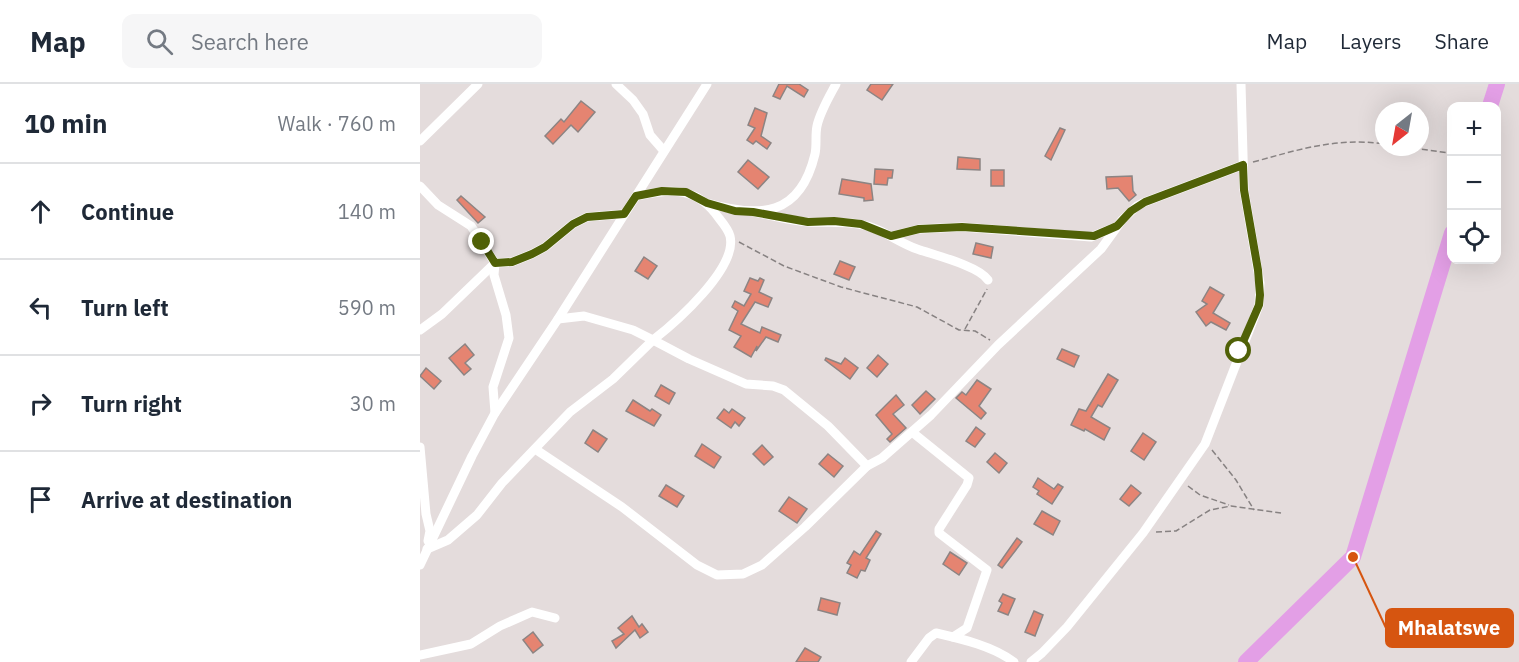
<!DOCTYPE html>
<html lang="en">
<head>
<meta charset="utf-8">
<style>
	body { margin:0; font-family:"IBM Plex Sans",sans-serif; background:#f6f6f7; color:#1f2937 }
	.controls { position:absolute; right:18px; top:18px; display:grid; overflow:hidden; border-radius:12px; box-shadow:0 6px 24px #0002 }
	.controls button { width:54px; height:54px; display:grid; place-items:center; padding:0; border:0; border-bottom:2px solid #e0e1e3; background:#fff; color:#1f2937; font:30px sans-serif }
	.compass { position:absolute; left:955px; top:18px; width:54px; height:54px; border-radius:50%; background:#fff; box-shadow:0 6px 24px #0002; rotate:211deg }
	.stop { position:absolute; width:18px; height:18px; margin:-14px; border:4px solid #506107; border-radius:50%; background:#fff }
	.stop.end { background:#506107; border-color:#fff; box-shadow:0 2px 6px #0008 }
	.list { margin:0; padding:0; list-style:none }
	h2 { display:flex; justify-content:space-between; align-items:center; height:78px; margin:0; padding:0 24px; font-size:26px }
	h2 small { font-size:20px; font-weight:400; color:#747a83 }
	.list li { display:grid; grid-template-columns:39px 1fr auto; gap:18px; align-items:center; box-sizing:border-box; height:96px; padding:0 24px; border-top:2px solid #e0e1e3 }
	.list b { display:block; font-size:22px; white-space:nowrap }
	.list em { font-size:20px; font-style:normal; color:#747a83 }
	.icon { flex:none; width:33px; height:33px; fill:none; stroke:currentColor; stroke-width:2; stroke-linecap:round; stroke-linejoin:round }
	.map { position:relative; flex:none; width:1099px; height:578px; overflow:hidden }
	header { display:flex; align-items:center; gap:36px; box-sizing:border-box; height:84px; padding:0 30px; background:#fff; border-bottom:2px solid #e0e1e3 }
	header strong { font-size:28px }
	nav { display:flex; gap:33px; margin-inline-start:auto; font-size:21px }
	.search { width:420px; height:54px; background:#f6f6f7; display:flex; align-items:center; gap:15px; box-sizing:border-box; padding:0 21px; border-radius:12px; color:#747a83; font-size:22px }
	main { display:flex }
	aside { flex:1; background:#fff }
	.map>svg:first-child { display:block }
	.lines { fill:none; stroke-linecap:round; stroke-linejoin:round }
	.river { stroke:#e39fe6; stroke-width:16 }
	.building { fill:#e58471; stroke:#8c8483; stroke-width:1.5 }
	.path { stroke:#878282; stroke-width:1.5; stroke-dasharray:6 3; stroke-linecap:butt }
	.minor { stroke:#fff; stroke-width:9 }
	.route { stroke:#506107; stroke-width:8 }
	.leader { fill:none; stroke:#d65510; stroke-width:2 }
	.callout-dot { fill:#d65510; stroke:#fff; stroke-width:2 }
	.callout { fill:#d65510; stroke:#d65510; stroke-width:2 }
	.callout-label { font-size:20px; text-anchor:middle; font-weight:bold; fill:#fff }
</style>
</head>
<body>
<header>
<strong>Map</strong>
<div class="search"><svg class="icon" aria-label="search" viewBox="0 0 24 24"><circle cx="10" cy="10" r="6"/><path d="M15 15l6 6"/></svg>Search here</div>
<nav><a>Map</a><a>Layers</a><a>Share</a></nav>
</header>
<main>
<aside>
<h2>10 min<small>Walk · 760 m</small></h2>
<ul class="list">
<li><svg class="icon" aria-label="ahead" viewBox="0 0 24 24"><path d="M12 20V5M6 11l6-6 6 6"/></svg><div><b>Continue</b></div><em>140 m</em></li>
<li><svg class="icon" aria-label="left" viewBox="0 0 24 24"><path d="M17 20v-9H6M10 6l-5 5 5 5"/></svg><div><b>Turn left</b></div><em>590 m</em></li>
<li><svg class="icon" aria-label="right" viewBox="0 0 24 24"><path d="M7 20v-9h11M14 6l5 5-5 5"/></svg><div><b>Turn right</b></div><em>30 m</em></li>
<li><svg class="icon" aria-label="arrive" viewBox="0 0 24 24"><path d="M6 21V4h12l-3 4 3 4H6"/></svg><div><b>Arrive at destination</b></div></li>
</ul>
</aside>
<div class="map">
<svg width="1099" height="578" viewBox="0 0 1099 578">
	<rect width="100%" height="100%" fill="#e4dcdc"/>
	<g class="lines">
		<g class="river">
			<path d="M1070,22L1077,0"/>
			<path d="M826,578L933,473L1032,149"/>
		</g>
	</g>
	<g class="building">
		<path d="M359,0H379L388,6L384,13L367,2L360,15L353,12Z"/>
		<path d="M451,0H473L462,16L447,6Z"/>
		<path d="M161,17L175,28L158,48L151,41L133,60L125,52L141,35L144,38Z"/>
		<path d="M335,24L347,29L341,52L351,59L347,65L336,57L333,60L327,56L335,44L328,41Z"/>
		<path d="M640,44L645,46L631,76L625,72Z"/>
		<path d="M538,73L560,75V86L537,85Z"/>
		<path d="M328,76L349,93L338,105L318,88Z"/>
		<path d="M455,85L473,86L472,94H468L467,101L454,100Z"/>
		<rect x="571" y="86" width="13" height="16"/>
		<path d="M712,92L713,107L716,111L709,117L698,104L687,105L686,93Z"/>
		<path d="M422,95L451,100L453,116L444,117V114L419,110Z"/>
		<path d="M41,112L65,133L58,139L37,116Z"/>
		<path d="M556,159L573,163L571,174L553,170Z"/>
		<path d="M224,173L237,182L228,195L215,187Z"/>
		<path d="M420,177L435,183L429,196L414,190Z"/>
		<path d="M330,194L338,197L340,194L344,196L339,208L352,214L348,223L335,218L321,240L340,249L342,243L361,251L358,258L346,253L336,267L337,262L331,273L314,263L321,252L309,246L318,227L312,223L315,217L324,222L331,210L324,207Z"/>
		<path d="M790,203L804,211L793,229L810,239L806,246L791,238L786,242L776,228L787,220L782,217Z"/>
		<path d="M45,260L54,271L45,279L51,285L44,291L29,274Z"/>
		<path d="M642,265L659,272L654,283L637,275Z"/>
		<path d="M458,271L468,280L457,293L447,284Z"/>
		<path d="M406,274L421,280L425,274L438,284L430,295L405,276Z"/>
		<path d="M6,284L21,297L14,305L0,292Z"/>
		<path d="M688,290L698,296L682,323L678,321L671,333L690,344L684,356L665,345L664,347L651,341L659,325L666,327Z"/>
		<path d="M557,296L571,305L559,322L566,329L561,335L536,314L542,308L546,311Z"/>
		<path d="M241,301L255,309L249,320L235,312Z"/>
		<path d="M506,307L515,315L500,330L492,321Z"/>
		<path d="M476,311L484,321L473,330L486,344L470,358L467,355L472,350L456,331Z"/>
		<path d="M213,316L230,327L232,325L241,331L234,342L206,327Z"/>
		<path d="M304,325L309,329L312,325L325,334L319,342L315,338L311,344L297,334Z"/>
		<path d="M556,343L565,350L555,363L546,357Z"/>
		<path d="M173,346L187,355L178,368L165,359Z"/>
		<path d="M723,349L736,358L724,376L711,367Z"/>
		<path d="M282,360L301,373L294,384L275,372Z"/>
		<path d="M342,361L353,373L344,381L333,370Z"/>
		<path d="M575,369L587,379L579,389L567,378Z"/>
		<path d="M408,370L423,382L414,393L399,380Z"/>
		<path d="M618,394L634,405L638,400L643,403L632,420L617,410L619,407L613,403Z"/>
		<path d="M246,401L264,412L257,423L239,412Z"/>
		<path d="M711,401L721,409L709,422L700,415Z"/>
		<path d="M369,413L387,425L377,439L359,427Z"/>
		<path d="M622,427L640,437L633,451L614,440Z"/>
		<path d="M456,447L461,450L446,474L450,476L445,487L441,486L437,494L427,489L431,481L427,479L434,467L440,471Z"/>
		<path d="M597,454L602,458L582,484L578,481Z"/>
		<path d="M530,468L547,479L539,491L523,480Z"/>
		<path d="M583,510L595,515L588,531L578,527L582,519L579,517Z"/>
		<path d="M401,514L420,519L417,531L398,526Z"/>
		<path d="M614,527L623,531L615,552L605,548Z"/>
		<path d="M212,532L219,543L222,540L228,548L220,554L215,546L196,564L192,557L204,550L198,544Z"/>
		<path d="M113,548L123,561L113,569L103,556Z"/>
		<path d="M385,564L401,573L398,578H376Z"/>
	</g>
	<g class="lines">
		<g class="path">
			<path d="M984,63L1030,69"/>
			<path d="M833,78C878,66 916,53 964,60"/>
			<path d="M319,158L364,182L421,203L497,223L539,246L555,247L570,256"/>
			<path d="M545,245L567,205"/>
			<path d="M792,366L816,396L834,426"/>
			<path d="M768,402L780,411L809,421"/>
			<path d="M736,448L756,447L790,426L811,422L861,429"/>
		</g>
		<g class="minor">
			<path d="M196,0L213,16L223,30L230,51L244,67"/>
			<path d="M0,57L58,0"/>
			<path d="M0,102L18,121L51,142L75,179L74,191L86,231L89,254L73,303L75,329"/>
			<path d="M216,112C247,106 273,101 295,129C300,136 308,144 310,152C318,184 255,239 233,256L269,275L326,300L353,302L364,306L408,342L447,382L462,374L511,331L578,261L681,165L702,136L717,122L725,118L823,81"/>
			<path d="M287,119C340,134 380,133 395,70C397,61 395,51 397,42C400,28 409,13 416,0"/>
			<path d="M334,128C351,131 370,137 388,138C405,139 421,137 438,140C460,143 477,158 497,165C514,171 559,182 568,196"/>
			<path d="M471,152L499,145L542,143L671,153L693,144"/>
			<path d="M0,246L22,230L75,179L92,178L112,170L125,163L153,140L167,133L204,130"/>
			<path d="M492,348L549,394L547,401L519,445V449L567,486L547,544L533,553"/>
			<path d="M0,363L6,430L10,447L8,457"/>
			<path d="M115,365L202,423L277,481L297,491L323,490L342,481L385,443L447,382"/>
			<path d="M7,465L28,456L57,431L82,399L150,328L193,295L233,256L213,246L164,232L138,235"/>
			<path d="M0,481L52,372L75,329L138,235L287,0"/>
			<path d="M0,571L51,560L80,542L112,528L135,534"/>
			<path d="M491,578L509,554L516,549C542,555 573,562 594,578"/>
			<path d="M611,578L622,569L647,543L723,449L785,360L839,221L840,199L824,106L821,0"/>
		</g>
	</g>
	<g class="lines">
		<path class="route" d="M62,158L75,179L92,178L112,170L125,163L153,140L167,133L204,130L216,112L242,107L266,108L287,119L315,127L333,128L388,138L414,137L441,140L471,152L499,145L542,143L674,152L697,142L711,127L725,118L823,81L824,106L838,186L840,211L839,221L819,267"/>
	</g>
	<path class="leader" d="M933 473L966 544"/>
	<circle class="callout-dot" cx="933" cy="473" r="6"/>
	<rect class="callout" x="966" y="525" width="127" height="38" rx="6"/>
	<g class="callout-label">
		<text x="1029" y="551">Mhalatswe</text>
	</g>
</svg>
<div class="controls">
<button>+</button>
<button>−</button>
<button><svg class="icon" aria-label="locate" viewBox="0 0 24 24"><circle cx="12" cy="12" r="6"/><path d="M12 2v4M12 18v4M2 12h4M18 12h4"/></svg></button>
</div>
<svg class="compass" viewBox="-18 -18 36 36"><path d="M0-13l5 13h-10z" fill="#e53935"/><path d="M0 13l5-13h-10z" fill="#747a83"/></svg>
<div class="stop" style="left:819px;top:267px"></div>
<div class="stop end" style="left:62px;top:158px"></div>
</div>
</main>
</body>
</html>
